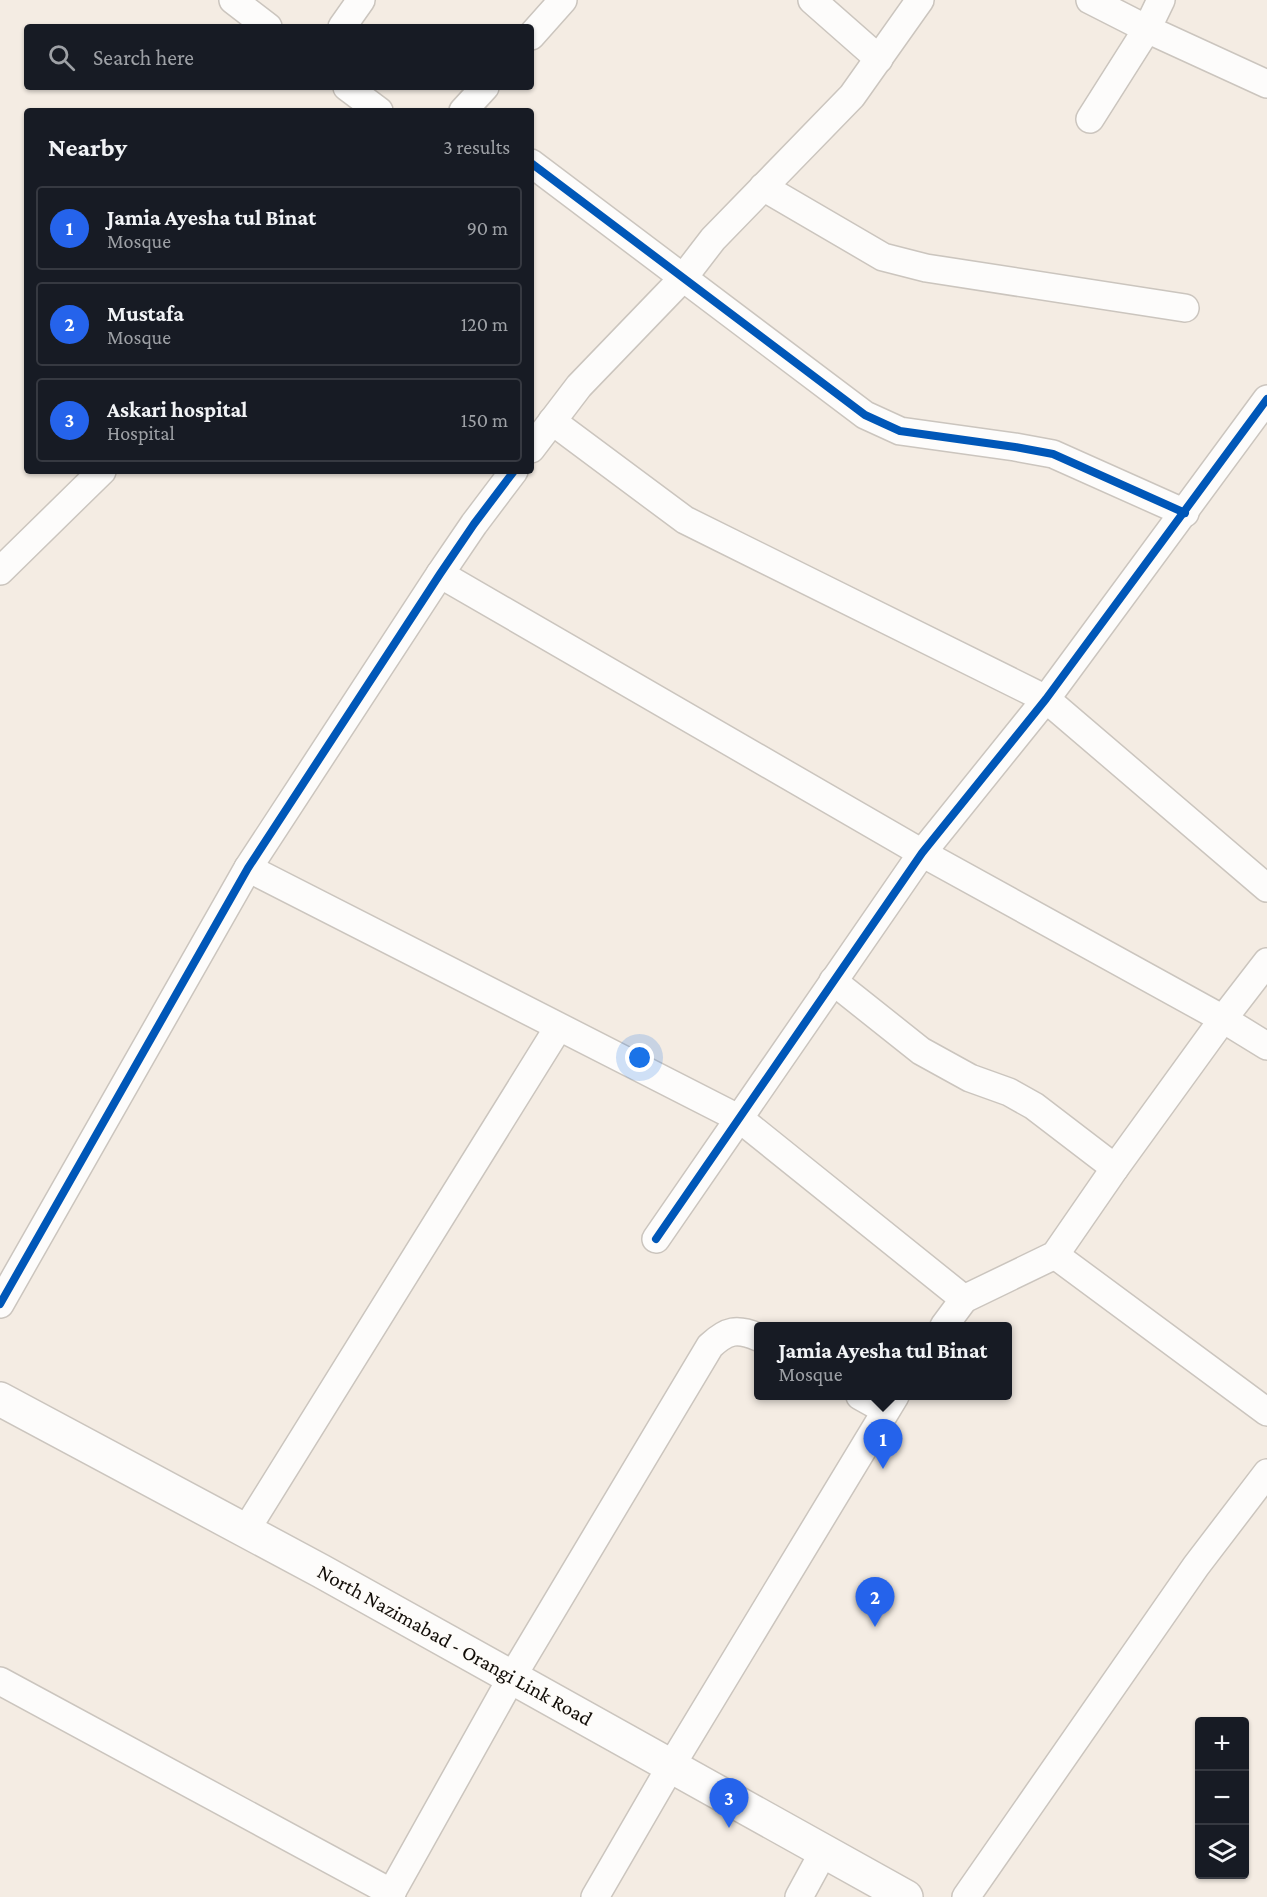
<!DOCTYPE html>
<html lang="en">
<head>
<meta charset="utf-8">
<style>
	body { margin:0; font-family:"Crimson Pro",serif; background:#242831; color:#f1f3f6 }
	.controls { position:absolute; right:18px; bottom:18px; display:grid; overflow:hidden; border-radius:6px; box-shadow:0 2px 4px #0004 }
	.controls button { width:54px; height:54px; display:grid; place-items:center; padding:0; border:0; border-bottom:2px solid #363941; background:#171b24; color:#f1f3f6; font:30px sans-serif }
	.you { position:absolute; left:640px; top:1058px; width:21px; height:21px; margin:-15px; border:4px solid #fff; border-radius:50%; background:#1a73e8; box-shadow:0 0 0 9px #1a73e833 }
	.badge { display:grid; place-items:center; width:39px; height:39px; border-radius:50%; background:#2563eb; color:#fff; font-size:20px; font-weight:700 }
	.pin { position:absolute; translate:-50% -50px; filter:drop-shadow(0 2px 3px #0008) }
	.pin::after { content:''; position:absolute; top:32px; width:21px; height:18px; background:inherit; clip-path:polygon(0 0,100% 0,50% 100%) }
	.popup { position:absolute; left:754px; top:1322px; width:258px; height:78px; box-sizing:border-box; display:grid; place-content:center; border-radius:6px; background:#171b24; filter:drop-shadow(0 2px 4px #0005); font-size:20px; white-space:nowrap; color:#9ea1a6 }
	.popup b { font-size:22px; color:#f1f3f6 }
	.popup::after { content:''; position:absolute; left:50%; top:100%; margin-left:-12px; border:12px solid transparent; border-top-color:#171b24 }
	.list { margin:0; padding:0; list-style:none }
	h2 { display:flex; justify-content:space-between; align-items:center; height:78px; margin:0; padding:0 24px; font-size:26px }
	h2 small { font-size:20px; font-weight:400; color:#9ea1a6 }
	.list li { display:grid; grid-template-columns:39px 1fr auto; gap:18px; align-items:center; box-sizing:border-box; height:84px; margin:0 12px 12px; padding:0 12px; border:2px solid #363941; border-radius:6px }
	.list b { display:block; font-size:22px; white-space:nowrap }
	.list p { margin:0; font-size:20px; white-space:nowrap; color:#9ea1a6 }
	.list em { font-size:20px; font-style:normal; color:#9ea1a6 }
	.icon { flex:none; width:33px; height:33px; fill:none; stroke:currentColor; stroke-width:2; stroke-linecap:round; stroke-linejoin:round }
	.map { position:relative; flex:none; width:1267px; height:1897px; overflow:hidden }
	.search { position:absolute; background:#171b24; box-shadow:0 2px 4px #0004; left:24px; top:24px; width:510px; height:66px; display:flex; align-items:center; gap:15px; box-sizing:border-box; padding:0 21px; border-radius:6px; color:#9ea1a6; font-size:22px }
	.panel { position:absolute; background:#171b24; box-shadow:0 2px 4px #0004; left:24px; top:108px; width:510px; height:366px; border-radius:6px }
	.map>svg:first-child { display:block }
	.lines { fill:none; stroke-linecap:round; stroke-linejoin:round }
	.street-casing { stroke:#cbc5be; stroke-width:30 }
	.secondary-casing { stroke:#cbc5be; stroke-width:36 }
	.street { stroke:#fdfcfb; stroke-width:27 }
	.secondary { stroke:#fdfcfb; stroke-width:33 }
	.cycleway-casing { stroke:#fefcf9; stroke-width:11 }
	.cycleway { stroke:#0057b8; stroke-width:8 }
	.labels { text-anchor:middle; stroke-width:5; stroke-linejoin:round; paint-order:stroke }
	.street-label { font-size:21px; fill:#120d08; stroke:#fefcf9 }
</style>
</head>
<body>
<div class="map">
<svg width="1267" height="1897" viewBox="0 0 1267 1897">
	<rect width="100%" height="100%" fill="#f4ece3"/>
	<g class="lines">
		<g class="street-casing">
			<g id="street">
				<path d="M233,0L268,27"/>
				<path d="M812,0L879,59"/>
				<path d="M1090,0L1147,29L1267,84"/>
				<path d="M342,27L361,0"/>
				<path d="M531,36L563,0"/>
				<path d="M347,87L379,111"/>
				<path d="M463,111L485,87"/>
				<path d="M1090,119L1147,29L1161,0"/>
				<path d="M531,163L865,415L900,431L1015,447L1053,454L1185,513"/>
				<path d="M763,187L883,257L926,268L1185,308"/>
				<path d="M552,421L685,520L1046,699L1267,888"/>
				<path d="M531,449L579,386L683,278L713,239L852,96L920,0"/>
				<path d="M0,571L102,471"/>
				<path d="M440,574L922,853L1223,1019L1267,1046"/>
				<path d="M248,868L740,1119L964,1299"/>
				<path d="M833,981L921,1051L970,1078L1009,1092L1034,1106L1115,1168"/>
				<path d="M656,1239L922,853L1046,699L1267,399"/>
				<path d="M1055,1255L1267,1412"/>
				<path d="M0,1304L248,868L440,574L474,524L514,471"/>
				<path d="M944,1326L964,1299L1055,1255L1115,1168L1223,1019L1267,962"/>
				<path d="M860,1396L885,1410"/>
				<path d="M246,1530L558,1028"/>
				<path d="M0,1681L392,1893"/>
				<path d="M389,1897L512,1677L710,1346C727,1330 737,1328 758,1337"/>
				<path d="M595,1897L671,1766L895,1396"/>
				<path d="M799,1897L824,1851"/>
				<path d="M966,1897L1196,1566L1267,1473"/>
			</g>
		</g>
		<g class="secondary-casing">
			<path id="secondary" d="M0,1399L321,1571L906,1897"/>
		</g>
		<use href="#street" class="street"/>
		<use href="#secondary" class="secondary"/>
		<g class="cycleway-casing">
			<g id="cycleway">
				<path d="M531,163L865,415L900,431L1015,447L1053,454L1185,513"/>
				<path d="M656,1239L922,853L1046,699L1267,399"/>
				<path d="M0,1304L248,868L440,574L474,524L514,471"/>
			</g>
		</g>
		<use href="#cycleway" class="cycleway"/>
	</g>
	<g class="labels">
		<g class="street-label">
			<text transform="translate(455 1645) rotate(29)" y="7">North Nazimabad - Orangi Link Road</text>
		</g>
	</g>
</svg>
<div class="controls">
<button>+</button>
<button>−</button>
<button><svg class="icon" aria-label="layers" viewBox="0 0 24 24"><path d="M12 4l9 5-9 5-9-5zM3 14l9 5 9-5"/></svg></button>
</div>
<div class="you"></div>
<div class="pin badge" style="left:883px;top:1469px">1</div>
<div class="popup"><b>Jamia Ayesha tul Binat</b>Mosque</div>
<div class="pin badge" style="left:875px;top:1627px">2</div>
<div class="pin badge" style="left:729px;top:1828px">3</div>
<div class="search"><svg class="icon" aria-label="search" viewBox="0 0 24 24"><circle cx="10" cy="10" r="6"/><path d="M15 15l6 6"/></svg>Search here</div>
<section class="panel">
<h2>Nearby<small>3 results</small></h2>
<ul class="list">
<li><span class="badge">1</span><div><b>Jamia Ayesha tul Binat</b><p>Mosque</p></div><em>90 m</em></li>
<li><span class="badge">2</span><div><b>Mustafa</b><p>Mosque</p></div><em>120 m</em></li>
<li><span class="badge">3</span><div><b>Askari hospital</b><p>Hospital</p></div><em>150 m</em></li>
</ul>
</section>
</div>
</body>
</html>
